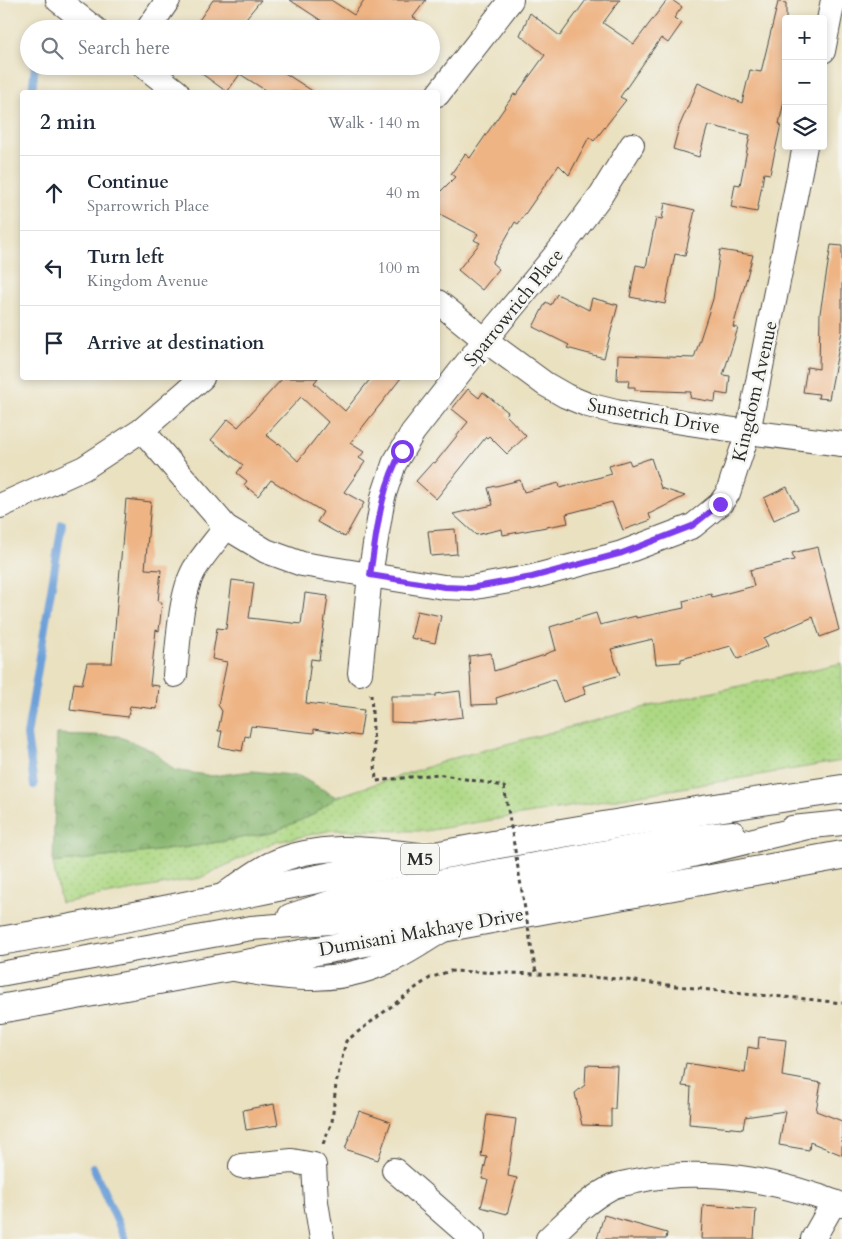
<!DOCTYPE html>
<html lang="en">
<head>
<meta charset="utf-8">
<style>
	body { margin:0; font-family:Cardo,serif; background:#f6f6f7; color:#1f2937 }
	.controls { position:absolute; right:15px; top:15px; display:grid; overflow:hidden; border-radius:5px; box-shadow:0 2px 8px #0003 }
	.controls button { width:45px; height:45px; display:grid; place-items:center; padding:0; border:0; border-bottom:1px solid #e0e1e3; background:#fff; color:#1f2937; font:25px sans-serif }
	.stop { position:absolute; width:15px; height:15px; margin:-11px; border:4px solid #7c3aed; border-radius:50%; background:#fff }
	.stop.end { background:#7c3aed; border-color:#fff; box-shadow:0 1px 5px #0008 }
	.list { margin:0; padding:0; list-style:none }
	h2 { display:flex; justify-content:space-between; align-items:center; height:65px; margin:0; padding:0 20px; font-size:21px }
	h2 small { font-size:16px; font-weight:400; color:#747a83 }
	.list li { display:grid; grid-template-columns:32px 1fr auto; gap:15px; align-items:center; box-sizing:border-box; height:75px; padding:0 20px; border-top:1px solid #e0e1e3 }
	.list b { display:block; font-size:19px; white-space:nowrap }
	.list p { margin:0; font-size:16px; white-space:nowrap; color:#747a83 }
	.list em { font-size:16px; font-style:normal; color:#747a83 }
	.icon { flex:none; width:28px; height:28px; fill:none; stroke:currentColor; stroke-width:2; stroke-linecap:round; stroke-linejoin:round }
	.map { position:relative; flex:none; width:842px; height:1239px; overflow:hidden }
	.search { position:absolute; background:#fff; box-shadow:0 2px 8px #0003; left:20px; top:20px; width:420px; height:55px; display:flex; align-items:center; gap:12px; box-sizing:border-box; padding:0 18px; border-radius:28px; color:#747a83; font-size:19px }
	.panel { position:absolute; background:#fff; box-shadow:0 2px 8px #0003; left:20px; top:90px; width:420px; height:290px; border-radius:5px }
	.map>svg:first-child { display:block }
	.grass { fill:url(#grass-dots); stroke:#6c8258 }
	.forest { fill:url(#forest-crowns); stroke:#5a724e }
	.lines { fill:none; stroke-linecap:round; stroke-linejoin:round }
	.stream { stroke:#6da0d8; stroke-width:8 }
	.building { fill:#eeb484; fill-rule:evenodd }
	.minor-casing { stroke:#484642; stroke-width:26 }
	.major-casing { stroke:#484642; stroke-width:30 }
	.path { stroke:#484642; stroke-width:3; stroke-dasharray:4 4; stroke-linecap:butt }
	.minor { stroke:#fff; stroke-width:24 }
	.major { stroke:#fff; stroke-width:28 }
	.path-bridge { stroke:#484642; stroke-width:3; stroke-dasharray:4 4; stroke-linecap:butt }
	.route { stroke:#7c3aed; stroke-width:6 }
	.labels { text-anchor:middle; stroke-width:5; stroke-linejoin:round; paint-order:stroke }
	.shield { fill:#f6f6f2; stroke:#686867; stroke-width:1 }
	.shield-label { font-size:18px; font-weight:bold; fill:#2b2b2b }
	.street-label { font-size:19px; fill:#2b2b2b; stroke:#f6f6f2 }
</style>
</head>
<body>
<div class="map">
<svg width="842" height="1239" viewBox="0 0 842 1239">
	<defs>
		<pattern id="grass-dots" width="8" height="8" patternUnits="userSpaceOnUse" patternTransform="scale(1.25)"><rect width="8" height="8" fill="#aed884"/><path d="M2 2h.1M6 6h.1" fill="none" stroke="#96ba72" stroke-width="1.8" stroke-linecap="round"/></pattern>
		<pattern id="forest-crowns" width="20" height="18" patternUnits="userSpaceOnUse" patternTransform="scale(1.25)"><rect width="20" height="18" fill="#8ab872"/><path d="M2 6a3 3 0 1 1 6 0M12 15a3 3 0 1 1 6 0" fill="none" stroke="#71965e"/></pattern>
	</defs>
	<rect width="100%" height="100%" fill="#f6f6f2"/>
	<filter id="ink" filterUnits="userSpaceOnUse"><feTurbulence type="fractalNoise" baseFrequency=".02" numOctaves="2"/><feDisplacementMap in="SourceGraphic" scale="10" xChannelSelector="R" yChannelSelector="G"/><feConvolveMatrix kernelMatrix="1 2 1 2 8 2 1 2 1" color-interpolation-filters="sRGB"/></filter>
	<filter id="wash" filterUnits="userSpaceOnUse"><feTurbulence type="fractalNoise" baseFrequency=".0096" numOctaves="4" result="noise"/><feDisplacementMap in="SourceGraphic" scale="20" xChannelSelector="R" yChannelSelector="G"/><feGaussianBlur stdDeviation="1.12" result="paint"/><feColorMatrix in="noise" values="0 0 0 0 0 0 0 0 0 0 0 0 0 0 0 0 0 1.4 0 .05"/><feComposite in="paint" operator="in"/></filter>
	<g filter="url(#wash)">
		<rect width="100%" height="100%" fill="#eae1c1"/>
		<path class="grass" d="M842,663V761L426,831L332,830L272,843L200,878L61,903L53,863L183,848L271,833L315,814L336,797L454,758L646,707Z"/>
		<path class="forest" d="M57,734L118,736L153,751L174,770L212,776L252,771L299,776L336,797L315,814L271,833L183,848L53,863Z"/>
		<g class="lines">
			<g class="stream">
				<path d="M32,92L35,66"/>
				<path d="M34,785L27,735L62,524"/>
				<path d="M93,1167L125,1239"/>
			</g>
		</g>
		<g id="blocks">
			<g class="building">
				<path d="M213,0H261L237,29H193Z"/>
				<path d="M290,0H331L354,15L364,0H426L413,17L429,29H334Z"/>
				<path d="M586,0H620L603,23L634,44L667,0H672L682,7L674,18L682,23L668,43L661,38L620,97L626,100L594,141L589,137L569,175L559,165L518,224L515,222L492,263L499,269L482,290L458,270L480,243L474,240L478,234L438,213V194L455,177L451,174L465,154L470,158L514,94L516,95L545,55L520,35L530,13L560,36Z"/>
				<path d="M778,2L786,3V92L779,124H781L770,174L764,173L757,212L731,207L735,184L740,185L750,135L708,125L699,157L673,149L679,127L698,83L742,103L750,70L761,72Z"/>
				<path d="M191,66H274L314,92H268L240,74L227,92Z"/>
				<path d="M665,203L695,210L685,256L675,254L665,304L630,297L636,265L646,267L656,218L662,219Z"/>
				<path d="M831,245L842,246V331L829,399L818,398L819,394L803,392L807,367L819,369L820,313Z"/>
				<path d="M720,250L753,255L733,327L738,328L723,375L730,376L728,395L716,393L715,402L690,398L691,392L635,390V387H628L629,380H617L618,355L694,358L713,299Z"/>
				<path d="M557,294L589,310L592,298L618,305L604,358L567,348L569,345L533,327L546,302L551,305Z"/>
				<path d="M281,378H318L314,383L345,411L371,378H401L350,443L364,452L359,458L365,462L344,492L364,503L345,537L317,522L323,512L271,480L258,496L244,485L247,481L237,473L243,465L211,440L228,419L238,427L282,379ZM301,397L328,422L298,461L279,443L278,444L266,435Z"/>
				<path d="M468,389L479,398L483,392L508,412L506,415L526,436L507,454L489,436L487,438L486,437L436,499L416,481L433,462L435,463L468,422L452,409Z"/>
				<path d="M651,458L661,488L685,496L649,514L651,520L623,530L612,502L566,514L568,523L503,535L502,529L476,535L453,514L493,505L488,488L520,480L524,492L559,483L560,488L612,474L609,466L629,460L631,465Z"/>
				<path d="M787,487L798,509L774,520L764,498Z"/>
				<path d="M126,499L151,502L145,569L161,570L158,602H162L159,631L156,630L150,685L159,686L157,709L130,706L128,717L70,710L74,683L82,684L87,663H112Z"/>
				<path d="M455,529L457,554L431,556L428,531Z"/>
				<path d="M818,547L839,630L820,637L813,617L764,638L768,646L738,659L731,646L681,659V662L656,664L653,639L611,649L620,675L583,686L586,694L563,702L554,679L496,698L497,704L472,705L469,656L491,653L494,671L545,655V654L556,650L550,627L596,613L600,625L636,616V618L684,608L683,601L711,594L712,597L754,586L750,570L794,560L792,553Z"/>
				<path d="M232,580L254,583L249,618L301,624L305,593L328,596L319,660L311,659L306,703L364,710L360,736L314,729V733L251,726L249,737L245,736L242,751L219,747L222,731H218L222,711L218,705L227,662L212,659L217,628L226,629Z"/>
				<path d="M417,611L441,616L435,643L411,638Z"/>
				<path d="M460,691L463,717L415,723L391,722V696H436V694Z"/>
				<path d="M759,1037L786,1040L782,1076L821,1083L816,1111L842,1121V1155L810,1142L809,1150L779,1145L785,1111L745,1117L743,1129L689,1124L691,1087L682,1086L686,1063L745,1073L748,1047L758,1049Z"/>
				<path d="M586,1065L617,1066L615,1109H611V1126L582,1125L575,1093L585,1085Z"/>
				<path d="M274,1104L278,1125L246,1130L243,1110Z"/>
				<path d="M359,1111L391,1122L378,1160L345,1149Z"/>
				<path d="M487,1115L516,1119L508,1176L517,1178L507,1214L481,1207L488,1180L482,1179L487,1157L481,1156Z"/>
				<path d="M703,1205L756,1209L754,1239H701Z"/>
				<path d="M604,1215L667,1233L666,1239H597Z"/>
			</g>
		</g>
	</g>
	<g filter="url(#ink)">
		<use href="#blocks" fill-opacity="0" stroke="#484642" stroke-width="1"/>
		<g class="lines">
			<g class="minor-casing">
				<g id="minor">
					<path d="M58,0L95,29"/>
					<path d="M148,29L168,0"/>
					<path d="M823,51L833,0"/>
					<path d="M144,66L177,92"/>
					<path d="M438,94L511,0"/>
					<path d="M438,302L485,340L545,384L566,396L588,405L616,412L748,432L842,444"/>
					<path d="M142,430L226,527L266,551L302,564L444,587L470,588L532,577L622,553L693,526L720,504L728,493L748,432L805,146"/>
					<path d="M0,506L84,468L142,430L202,378"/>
					<path d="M360,673L370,575L383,497L394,464L413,432L485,340L563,246L601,195L632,145"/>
					<path d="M175,675C178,646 180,595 194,570C203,555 216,541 226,527"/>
					<path d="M792,828L842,823"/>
					<path d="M220,898C237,886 253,873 271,864C319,842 368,849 419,855"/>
					<path d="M290,916L342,899L686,838L733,833"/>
					<path d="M234,969C293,980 343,986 399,956C413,949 427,939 441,931"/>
					<path d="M0,974L251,928L343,921L614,874L807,827"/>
					<path d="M241,1166L292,1161L314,1165L316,1202L322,1239"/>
					<path d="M394,1170L473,1239"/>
					<path d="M548,1239C568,1220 586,1201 610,1188C617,1184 628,1183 636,1181C703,1166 778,1180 842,1205"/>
					<path d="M813,1239L834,1202"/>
				</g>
			</g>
			<g class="major-casing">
				<g id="major">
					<path d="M0,941C145,916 290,883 435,856C570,830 706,809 842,789"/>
					<path d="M0,1009L842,855"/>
				</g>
			</g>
			<g class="path">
				<path d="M371,694L376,781L438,774L504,786"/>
				<path d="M535,968L537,974L618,979L744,994L797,998L842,1003"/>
				<path d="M323,1144L332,1122L336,1084L346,1041L418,986L430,978L450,971L537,974"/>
			</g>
			<use href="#minor" class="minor"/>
			<use href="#major" class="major"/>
			<path class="path-bridge" d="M504,786L535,968"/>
		</g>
	</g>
	<g class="lines" filter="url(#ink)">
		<path class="route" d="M402,451C380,488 377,533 370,575L444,587L470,588L532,577L622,553L692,526L720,504"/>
	</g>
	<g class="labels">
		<rect class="shield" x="401" y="843.5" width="38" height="31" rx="4"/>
		<g class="shield-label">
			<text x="420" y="865">M5</text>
		</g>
		<g class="street-label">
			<text transform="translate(513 307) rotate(-51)" y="7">Sparrowrich Place</text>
			<text transform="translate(754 391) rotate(-77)" y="7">Kingdom Avenue</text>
			<text transform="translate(654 415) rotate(10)" y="7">Sunsetrich Drive</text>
			<text transform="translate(421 931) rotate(-10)" y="7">Dumisani Makhaye Drive</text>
		</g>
	</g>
</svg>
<div class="controls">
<button>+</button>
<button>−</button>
<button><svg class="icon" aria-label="layers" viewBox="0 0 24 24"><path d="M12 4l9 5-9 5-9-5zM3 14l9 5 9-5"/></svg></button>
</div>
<div class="stop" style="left:402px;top:451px"></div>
<div class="stop end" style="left:720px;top:504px"></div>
<div class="search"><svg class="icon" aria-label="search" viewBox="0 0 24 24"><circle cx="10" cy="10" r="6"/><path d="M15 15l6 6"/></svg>Search here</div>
<section class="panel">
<h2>2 min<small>Walk · 140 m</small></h2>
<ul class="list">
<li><svg class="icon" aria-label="ahead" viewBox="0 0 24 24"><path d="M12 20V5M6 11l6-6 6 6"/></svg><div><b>Continue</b><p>Sparrowrich Place</p></div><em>40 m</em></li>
<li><svg class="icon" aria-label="left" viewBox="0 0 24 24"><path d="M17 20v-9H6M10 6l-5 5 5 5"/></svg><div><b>Turn left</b><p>Kingdom Avenue</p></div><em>100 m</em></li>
<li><svg class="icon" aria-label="arrive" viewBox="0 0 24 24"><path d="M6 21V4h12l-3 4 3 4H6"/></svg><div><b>Arrive at destination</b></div></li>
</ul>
</section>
</div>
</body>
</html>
